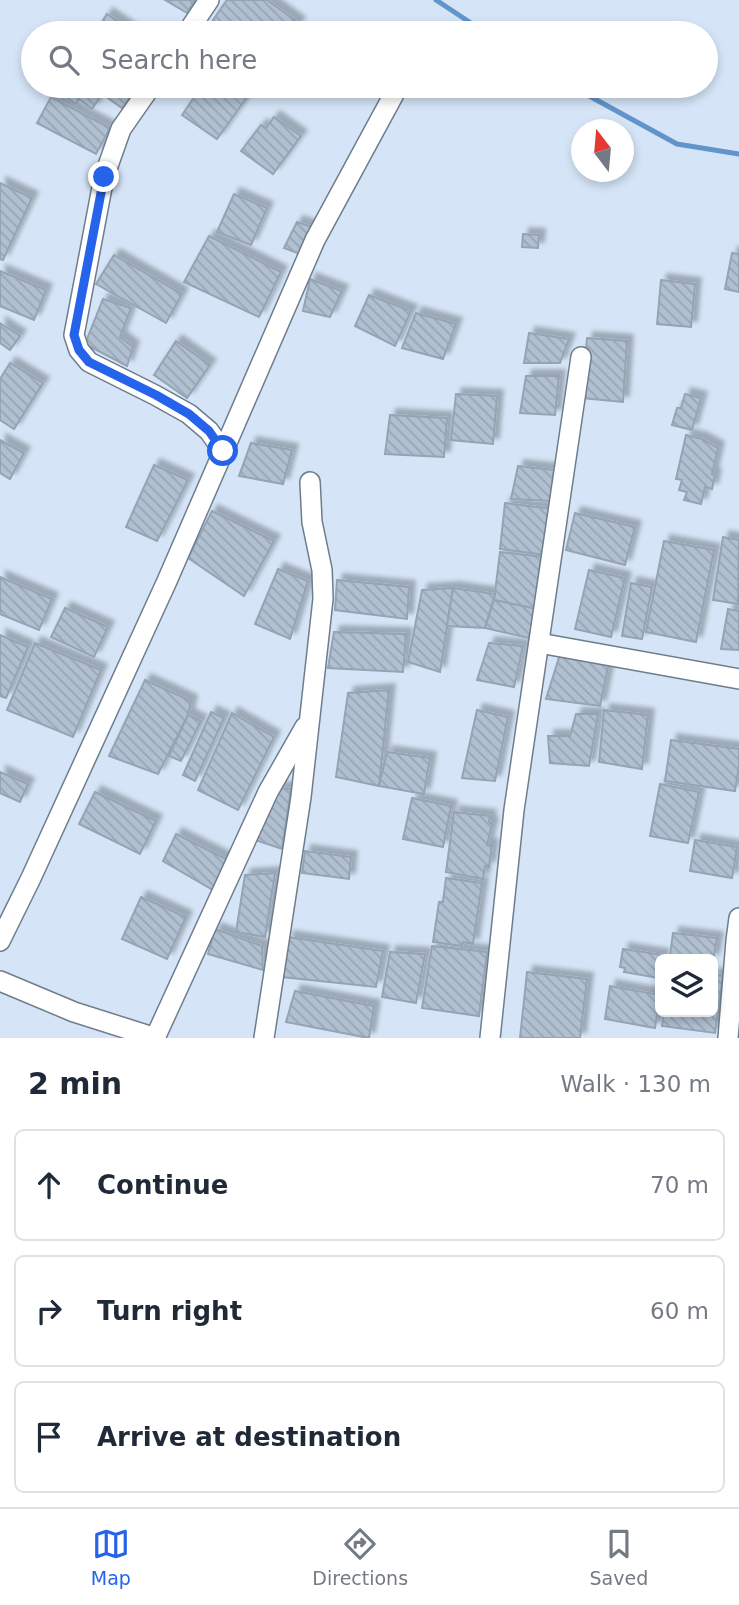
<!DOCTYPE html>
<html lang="en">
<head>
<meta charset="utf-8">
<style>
	body { margin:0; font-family:"DejaVu Sans",sans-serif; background:#f2f2f3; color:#1f2937 }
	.controls { position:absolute; right:21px; bottom:21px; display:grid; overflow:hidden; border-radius:10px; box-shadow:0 4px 10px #0003 }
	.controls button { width:63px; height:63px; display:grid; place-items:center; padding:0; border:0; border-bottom:2px solid #e0e1e3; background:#fff; color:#1f2937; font:35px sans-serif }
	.compass { position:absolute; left:571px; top:119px; width:63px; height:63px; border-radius:50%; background:#fff; box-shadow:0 4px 10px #0003; rotate:344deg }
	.stop { position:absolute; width:21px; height:21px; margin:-16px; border:5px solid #2563eb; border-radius:50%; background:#fff }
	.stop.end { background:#2563eb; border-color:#fff; box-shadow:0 2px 7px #0008 }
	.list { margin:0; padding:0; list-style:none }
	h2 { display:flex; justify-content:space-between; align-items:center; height:91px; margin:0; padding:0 28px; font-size:30px }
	h2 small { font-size:23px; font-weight:400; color:#747a83 }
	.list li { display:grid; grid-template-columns:46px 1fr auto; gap:21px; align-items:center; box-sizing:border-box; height:112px; margin:0 14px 14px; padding:0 14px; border:2px solid #e0e1e3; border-radius:10px }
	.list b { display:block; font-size:26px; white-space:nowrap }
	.list em { font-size:23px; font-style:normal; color:#747a83 }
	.icon { flex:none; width:38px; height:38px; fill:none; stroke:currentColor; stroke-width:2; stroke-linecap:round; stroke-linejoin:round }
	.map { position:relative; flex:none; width:739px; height:1038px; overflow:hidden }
	.search { position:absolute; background:#fff; box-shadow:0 4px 10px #0003; left:21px; right:21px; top:21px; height:77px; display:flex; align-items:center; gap:18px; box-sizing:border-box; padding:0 24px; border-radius:38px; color:#747a83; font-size:26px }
	.sheet { height:469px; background:#fff }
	nav { display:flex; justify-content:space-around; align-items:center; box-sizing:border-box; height:98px; border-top:2px solid #e0e1e3; background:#fff; font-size:19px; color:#747a83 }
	nav a { display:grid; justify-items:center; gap:4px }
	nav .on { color:#2563eb }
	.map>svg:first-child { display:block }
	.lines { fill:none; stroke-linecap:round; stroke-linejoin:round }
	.stream { stroke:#6195c9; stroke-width:5 }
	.building { fill:url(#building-back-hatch); stroke:#94a4b4; stroke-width:2; filter:url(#shadow) }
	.street-casing { stroke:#6e7d8d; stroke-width:22 }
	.street { stroke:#fff; stroke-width:19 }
	.route { stroke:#2563eb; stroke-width:9 }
</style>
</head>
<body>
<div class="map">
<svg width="739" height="1038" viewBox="0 0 739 1038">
	<defs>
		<pattern id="building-back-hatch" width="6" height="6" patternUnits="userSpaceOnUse" patternTransform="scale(1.75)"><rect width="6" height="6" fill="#b0c0d1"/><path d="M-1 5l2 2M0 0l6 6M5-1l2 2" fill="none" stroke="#97a5b3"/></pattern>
		<filter id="shadow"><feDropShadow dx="6" dy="-6" stdDeviation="2" flood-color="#0004"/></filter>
	</defs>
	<rect width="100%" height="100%" fill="#d5e5f7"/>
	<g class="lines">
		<g class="stream">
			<path d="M436,0L486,33"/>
			<path d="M571,86L677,144L739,154"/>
		</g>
	</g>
	<g class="building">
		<path d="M165,0H195L187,13Z"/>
		<path d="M227,0H267L299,23L292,33H232L213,20Z"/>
		<path d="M107,14L136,33H95Z"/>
		<path d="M55,86H138L122,108L102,94L92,109L79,99L76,104L53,88Z"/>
		<path d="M202,86H255L217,139L182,115Z"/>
		<path d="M51,97L110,128L96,154L37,123Z"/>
		<path d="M274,117L301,136L273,174L241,151L261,125L266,128Z"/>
		<path d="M0,183L32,198L3,260L0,259Z"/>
		<path d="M234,194L267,208L251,245L217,232Z"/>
		<path d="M297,222L312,227L300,254L284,248Z"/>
		<path d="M523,234L539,235L538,248L522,247Z"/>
		<path d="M209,236L281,272L259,317L184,282Z"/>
		<path d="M732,253L739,254V292L725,289Z"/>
		<path d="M114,255L182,294L166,323L96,284Z"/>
		<path d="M0,271L46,290L34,320L0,306Z"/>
		<path d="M310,279L342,291L330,317L303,311Z"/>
		<path d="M661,280L695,284L691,327L657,324Z"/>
		<path d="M369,295L411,311L395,346L355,326Z"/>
		<path d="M103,299L131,308L120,337L133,347L127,366L85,344Z"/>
		<path d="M416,313L456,324L443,359L402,348Z"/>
		<path d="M0,323L20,336L10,350L0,343Z"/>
		<path d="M529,333L569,339L560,363H524Z"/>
		<path d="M587,338L627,341L623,402L582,398Z"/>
		<path d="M176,341L210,365L187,398L154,375Z"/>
		<path d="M10,363L43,383L14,429L0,420V379Z"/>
		<path d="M526,376H559L555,415L520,413Z"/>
		<path d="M456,394L497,396L493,444L451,440Z"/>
		<path d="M685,394L701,398L692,430L672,425L677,408H681Z"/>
		<path d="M390,415L447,418L444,457L385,454Z"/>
		<path d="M686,435L702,439L718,448L712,474L715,475L712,489L705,487L701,504L684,500L687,492L679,490L682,480L676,479Z"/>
		<path d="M0,440L24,453L10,479L0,473Z"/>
		<path d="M251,443L292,450L283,484L239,476Z"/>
		<path d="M154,465L188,480L157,541L126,527Z"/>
		<path d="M518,466L554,470L551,501L511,499Z"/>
		<path d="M505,503L553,509L546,555L500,549Z"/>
		<path d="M212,511L274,541L244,596L188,558Z"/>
		<path d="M575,513L635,527L625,565L566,550Z"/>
		<path d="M723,537L739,540L738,604L713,600Z"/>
		<path d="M664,541L714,550L696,642L646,632Z"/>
		<path d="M500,552L544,557L537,609L494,600Z"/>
		<path d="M278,569L308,581L290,639L255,624Z"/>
		<path d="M589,570L625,578L611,637L575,629Z"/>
		<path d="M0,577L52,599L39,630L0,614Z"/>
		<path d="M337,580L409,587L407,619L335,610Z"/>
		<path d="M631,583L652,587L642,639L622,636Z"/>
		<path d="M453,588L440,672L408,662L422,590Z"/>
		<path d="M453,588L495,594L485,628L447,626Z"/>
		<path d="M494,600L537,609L529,638L485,628Z"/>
		<path d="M65,608L108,627L94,657L51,637Z"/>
		<path d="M728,609L739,611V650L721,649Z"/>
		<path d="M334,632L406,634L403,672L328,668Z"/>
		<path d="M0,635L28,647L6,698L0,696Z"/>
		<path d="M35,643L101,670L73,737L7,710Z"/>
		<path d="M489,643L523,646L514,687L477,680Z"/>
		<path d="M562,648L610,657L600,706L546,699Z"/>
		<path d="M145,680L191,701L188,715L158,774L109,756Z"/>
		<path d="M389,690L379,786L336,777L348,693Z"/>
		<path d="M477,710L508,717L495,781L462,778Z"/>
		<path d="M604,710L648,715L642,769L599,762Z"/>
		<path d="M211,712L224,718L195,781L183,775Z"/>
		<path d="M232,713L274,737L238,810L198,790Z"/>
		<path d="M576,714H598L589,766L550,763L548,736H570Z"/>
		<path d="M188,715L201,721L181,761L169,756Z"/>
		<path d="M671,740L739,749V766L735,791L665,781Z"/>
		<path d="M387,752L430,758L424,794L379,786Z"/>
		<path d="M0,772L28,784L20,802L0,793Z"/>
		<path d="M660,784L699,792L688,843L650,836Z"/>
		<path d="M279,788L291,789L282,849L255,840Z"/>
		<path d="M95,792L156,821L140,854L79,824Z"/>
		<path d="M412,798L451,806L443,847L403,839Z"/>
		<path d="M454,812L490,816L489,822L492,824L487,845H492L489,867L485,866L483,879L446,872Z"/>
		<path d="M176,834L228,860L213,890L163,861Z"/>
		<path d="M695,840L737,847L732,878L690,871Z"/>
		<path d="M305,851L351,857L349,879L302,873Z"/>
		<path d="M275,873L265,937L236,932L245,875Z"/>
		<path d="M446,878L482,883L473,944L463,942L462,946L433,942L439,902H443Z"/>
		<path d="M141,897L186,917L167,959L122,939Z"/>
		<path d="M215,929L262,946L263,970L208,954Z"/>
		<path d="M673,933L717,938L713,961V959L670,955Z"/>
		<path d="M288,937L383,951L376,987L282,977Z"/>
		<path d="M432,946L487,952L479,1016L422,1008Z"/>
		<path d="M623,949L663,955L662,959H660L659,978L624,972L625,968L620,967Z"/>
		<path d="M390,952L425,954L416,1003L382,997Z"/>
		<path d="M527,972L587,979L580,1038H520Z"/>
		<path d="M713,975L723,976L715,1033L662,1026L664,1012H713Z"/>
		<path d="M610,986L660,995L655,1028L605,1019Z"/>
		<path d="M295,991L374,1006L369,1038L286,1022Z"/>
	</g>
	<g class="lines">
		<g class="street-casing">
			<g id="street">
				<path d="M187,33L209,0"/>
				<path d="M151,86L121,129L104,177L74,335L79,350L89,362L155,395L189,414L209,431L223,451"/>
				<path d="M539,643L739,679"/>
				<path d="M0,941L31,878L167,581L315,240L394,94"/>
				<path d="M0,981L74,1012L156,1038"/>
				<path d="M155,1038L268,792L305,727"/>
				<path d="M264,1038L301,797L323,599L322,570L312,522L310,482"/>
				<path d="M490,1038L514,810L581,357"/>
				<path d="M728,1038L736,941L739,918"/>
			</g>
		</g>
		<use href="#street" class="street"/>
	</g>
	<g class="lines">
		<path class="route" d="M104,177L74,335L79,350L89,362L156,395L189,414L209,431L223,451"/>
	</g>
</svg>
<div class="controls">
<button><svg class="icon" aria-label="layers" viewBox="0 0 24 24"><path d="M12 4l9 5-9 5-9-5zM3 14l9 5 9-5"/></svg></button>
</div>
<svg class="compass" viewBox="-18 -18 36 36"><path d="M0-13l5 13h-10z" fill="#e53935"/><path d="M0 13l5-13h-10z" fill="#747a83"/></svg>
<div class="stop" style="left:223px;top:451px"></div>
<div class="stop end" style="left:104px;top:177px"></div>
<div class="search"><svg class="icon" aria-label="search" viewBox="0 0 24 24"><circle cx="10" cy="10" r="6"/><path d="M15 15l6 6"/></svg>Search here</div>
</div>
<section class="sheet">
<h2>2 min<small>Walk · 130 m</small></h2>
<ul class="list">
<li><svg class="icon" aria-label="ahead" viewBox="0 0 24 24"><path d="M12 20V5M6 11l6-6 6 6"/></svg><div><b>Continue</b></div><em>70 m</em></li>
<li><svg class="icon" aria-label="right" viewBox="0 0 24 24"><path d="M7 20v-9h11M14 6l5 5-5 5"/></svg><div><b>Turn right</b></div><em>60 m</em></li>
<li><svg class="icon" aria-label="arrive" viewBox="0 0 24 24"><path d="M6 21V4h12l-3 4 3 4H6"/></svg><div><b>Arrive at destination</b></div></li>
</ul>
</section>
<nav>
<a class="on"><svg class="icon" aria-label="map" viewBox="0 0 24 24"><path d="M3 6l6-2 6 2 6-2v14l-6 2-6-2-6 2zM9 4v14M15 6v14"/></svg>Map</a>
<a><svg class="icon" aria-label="directions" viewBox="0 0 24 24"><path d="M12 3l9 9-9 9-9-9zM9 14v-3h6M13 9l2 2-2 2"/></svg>Directions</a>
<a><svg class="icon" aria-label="saved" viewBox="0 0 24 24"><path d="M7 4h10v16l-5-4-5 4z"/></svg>Saved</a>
</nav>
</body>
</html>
